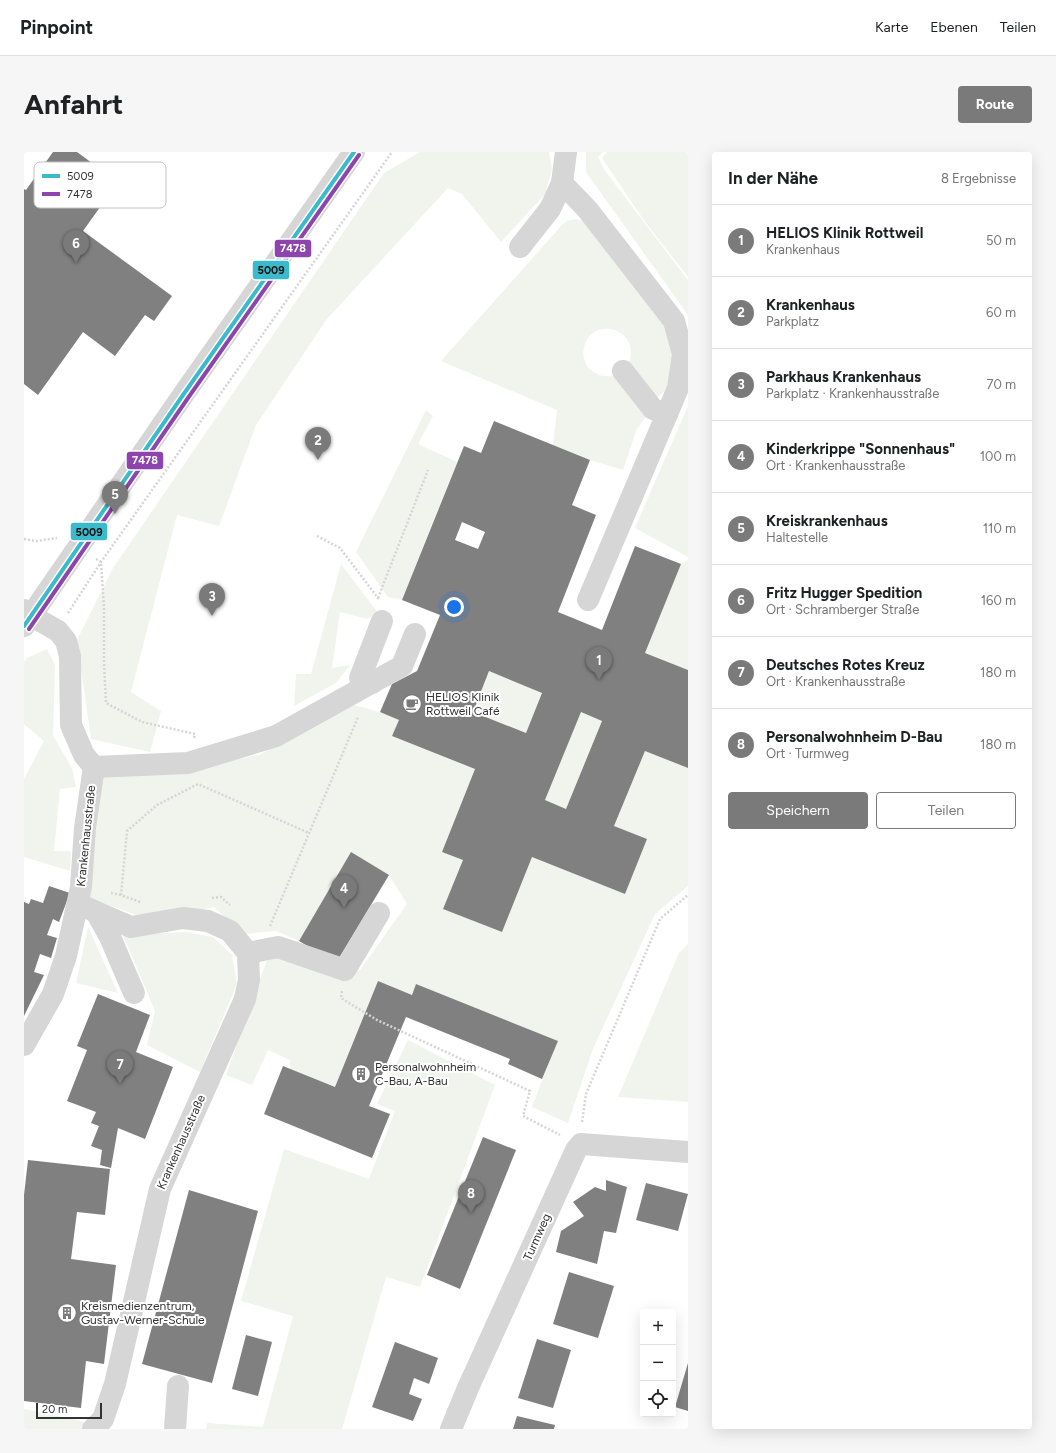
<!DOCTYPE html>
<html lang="de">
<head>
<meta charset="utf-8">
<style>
	body { margin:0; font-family:Figtree,sans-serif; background:#f6f6f6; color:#202124 }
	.controls { position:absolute; right:12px; bottom:12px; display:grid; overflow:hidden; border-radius:4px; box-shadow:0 4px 16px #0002 }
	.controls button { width:36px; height:36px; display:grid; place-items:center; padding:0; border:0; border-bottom:1px solid #e0e0e0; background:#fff; color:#202124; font:20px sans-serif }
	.scale { position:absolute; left:12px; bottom:10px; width:66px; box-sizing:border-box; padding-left:4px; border:2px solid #323232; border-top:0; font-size:11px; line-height:14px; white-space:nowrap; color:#323232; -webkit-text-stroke:3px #fff; paint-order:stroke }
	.you { position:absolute; left:430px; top:455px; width:14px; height:14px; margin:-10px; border:3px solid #fff; border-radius:50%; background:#1a73e8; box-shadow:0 0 0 6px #1a73e833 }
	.badge { display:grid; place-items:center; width:26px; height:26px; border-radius:50%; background:#7a7a7a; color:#fff; font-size:13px; font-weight:700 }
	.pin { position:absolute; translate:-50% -33px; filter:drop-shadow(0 1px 2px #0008) }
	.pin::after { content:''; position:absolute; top:21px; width:14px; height:12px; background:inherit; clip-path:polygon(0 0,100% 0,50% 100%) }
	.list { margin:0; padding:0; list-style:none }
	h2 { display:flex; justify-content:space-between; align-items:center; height:52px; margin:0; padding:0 16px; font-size:17px }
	h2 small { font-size:13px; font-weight:400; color:#757577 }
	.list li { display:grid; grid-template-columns:26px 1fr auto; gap:12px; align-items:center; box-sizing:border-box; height:72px; padding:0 16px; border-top:1px solid #e0e0e0 }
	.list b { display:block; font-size:15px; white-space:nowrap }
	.list p { margin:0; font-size:13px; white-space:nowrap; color:#757577 }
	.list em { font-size:13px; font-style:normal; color:#757577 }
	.actions { display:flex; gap:8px; padding:12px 16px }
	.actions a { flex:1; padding:9px 0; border:1px solid #7a7a7a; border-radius:4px; text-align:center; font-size:14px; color:#7a7a7a }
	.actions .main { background:#7a7a7a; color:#fff }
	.icon { flex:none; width:22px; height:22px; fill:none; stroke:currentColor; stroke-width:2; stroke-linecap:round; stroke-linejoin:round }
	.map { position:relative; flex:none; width:664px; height:1277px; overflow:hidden; border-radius:4px }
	header { display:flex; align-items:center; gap:24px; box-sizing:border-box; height:56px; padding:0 20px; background:#fff; border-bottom:1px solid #e0e0e0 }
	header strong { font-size:19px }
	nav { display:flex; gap:22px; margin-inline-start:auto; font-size:14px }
	.intro { display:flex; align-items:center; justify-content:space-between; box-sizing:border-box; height:96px; padding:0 24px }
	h1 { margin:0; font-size:28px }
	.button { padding:10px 18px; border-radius:4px; background:#7a7a7a; color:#fff; font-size:14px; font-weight:700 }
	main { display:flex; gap:24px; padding:0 24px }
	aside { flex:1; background:#fff; border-radius:4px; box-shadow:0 4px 16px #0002 }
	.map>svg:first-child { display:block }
	.green { fill:#f1f4ed }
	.building { fill:#808080; fill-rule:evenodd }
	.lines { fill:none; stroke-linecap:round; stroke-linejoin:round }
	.path { stroke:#d5d5d5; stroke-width:2.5; stroke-dasharray:2 2; stroke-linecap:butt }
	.minor { stroke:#d6d6d6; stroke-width:22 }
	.bus-1-casing { stroke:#fff; stroke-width:7 }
	.bus-2-casing { stroke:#fff; stroke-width:7 }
	.bus-1 { stroke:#3bbacc; stroke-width:4 }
	.bus-2 { stroke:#8e44ad; stroke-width:4 }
	.labels { text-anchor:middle; stroke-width:4; stroke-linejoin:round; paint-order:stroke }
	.poi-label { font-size:12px; fill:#323232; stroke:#fff; text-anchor:start }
	.street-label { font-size:12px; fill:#323232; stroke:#fff }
	.key { fill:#fff; stroke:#c2c2c2; stroke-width:1 }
	.key-label { font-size:11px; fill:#323232 }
	.line-badge { stroke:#fff; stroke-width:1.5 }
	.badge-label { font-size:11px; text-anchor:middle; font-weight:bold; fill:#fff }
	.pale-badge-label { font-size:11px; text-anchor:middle; font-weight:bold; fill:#111 }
</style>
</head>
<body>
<header>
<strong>Pinpoint</strong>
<nav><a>Karte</a><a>Ebenen</a><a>Teilen</a></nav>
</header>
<div class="intro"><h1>Anfahrt</h1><a class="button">Route</a></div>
<main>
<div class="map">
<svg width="664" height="1277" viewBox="0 0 664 1277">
	<rect width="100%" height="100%" fill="#fff"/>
	<g class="green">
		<path d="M396,0H525L528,17L521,42L477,90L438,42L424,36L303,167L232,273L195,374L153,363L107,540L137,559L126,600L67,587L53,488L89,416L360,21Z"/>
		<path d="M562,0H579L574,5L581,19L664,128V163L562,20Z"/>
		<path d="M583,0H664V125L621,70L578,6Z"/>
		<path d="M552,67L560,69L631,153L644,181L649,204V222L640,240L634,245L626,243L604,213C620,176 566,162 560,196C558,202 560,208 563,214C570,223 579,225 590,224L623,262L612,279L599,318L566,308L529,293L533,258L417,209L538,73L543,69Z"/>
		<path d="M664,254V405L611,376Z"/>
		<path d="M402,258L409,264L394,292L433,310L378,448L364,445L332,400Z"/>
		<path d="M664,408V518L621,501L657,412Z"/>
		<path d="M317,412L354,461L343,467L316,460L308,516L326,513L312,531L270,554L272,522H287Z"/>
		<path d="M23,497L31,513L29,584L48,616L52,635L36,637L30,699H47L46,719L0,705V627L20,589L0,572V510L3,506Z"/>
		<path d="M465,519L518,541L502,581L449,560Z"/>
		<path d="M326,552L356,560L375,568L368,584L451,617L418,700L439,708L419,757L478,780L508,705L601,742L623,687L590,674L621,599L664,616V734L631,762L569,897L544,971L508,955L533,889L392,832L388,843L354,829L311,935L266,917V908L244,898L228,933L202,923L244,805L253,803L306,824L336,818L383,752L365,723L327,701L275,789L252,779L220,782L190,755L128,768L63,746L75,619L170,616L235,603Z"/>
		<path d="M557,560L578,569L542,657L521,648Z"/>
		<path d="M64,775L94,841L52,831Z"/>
		<path d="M162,780L189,785L208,803L213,832L176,920L123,893L131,859L99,783Z"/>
		<path d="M664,792V950L594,945L655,801Z"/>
		<path d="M384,888L471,933L396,1135L362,1125L318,1277H182L183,1271L239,1275L269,1164L217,1149L260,997L345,1027L371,959L353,952Z"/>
		<path d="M0,1257L54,1268L76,1277H0Z"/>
	</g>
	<g class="building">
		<path d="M29,0H53L94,30L59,79L148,144L130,169L121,163L91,204L59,180L14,243L0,232V37L2,38Z"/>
		<path d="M470,269L566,308L548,353L572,363L534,460L578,478L611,394L657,412L621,501L664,518V616L621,599L590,674L623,687L601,742L508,705L478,780L419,757L439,708L418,700L451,617L368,584L375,568L356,560L368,532L393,519L416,463L378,448L440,294L457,301ZM438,370L461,380L454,397L431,388ZM465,519L518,541L502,581L449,560ZM557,560L578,569L542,657L521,648Z"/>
		<path d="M327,700L365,723L312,811L275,789Z"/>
		<path d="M25,734L46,741L35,770L29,767L23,783L33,786L27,806L16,802L10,820L20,823L0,864V750L5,752L7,747L19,751Z"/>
		<path d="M354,829L388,843L392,832L534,889L518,927L484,912L486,907L382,865L345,954L366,962L348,1006L240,962L259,914L311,935Z"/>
		<path d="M74,842L126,863L112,900L149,915L121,987L94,976L87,1016L76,1013L78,998L67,994L75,974L67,971L72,960L43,949L63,898L53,894Z"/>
		<path d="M459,985L492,998L436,1137L403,1123Z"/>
		<path d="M4,1008L86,1017L81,1063L53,1060L47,1107L92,1113L80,1212L62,1209L57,1256L0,1249V1043Z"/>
		<path d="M582,1028L603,1035L592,1081L580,1079L573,1112L532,1100L537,1079L560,1064L549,1050L571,1035L582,1039Z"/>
		<path d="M622,1031L664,1042L654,1079L612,1068Z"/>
		<path d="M165,1038L234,1059L188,1231L118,1212Z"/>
		<path d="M545,1120L590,1134L574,1186L529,1172Z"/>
		<path d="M222,1183L248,1190L234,1244L208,1237Z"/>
		<path d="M513,1187L547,1198L529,1256L494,1246Z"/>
		<path d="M371,1190L414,1206L405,1232L390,1226L385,1242L398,1247L389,1269L348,1255Z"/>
		<path d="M664,1211V1259L651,1255Z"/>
		<path d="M493,1264L531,1273L530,1277H489Z"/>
	</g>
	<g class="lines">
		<g class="path">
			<path d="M293,384L316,396L354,446V448"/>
			<path d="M0,387L12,389L33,386"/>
			<path d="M72,407L77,410L80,456V511L82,551L118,570L171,582L170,586"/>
			<path d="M354,446L404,318"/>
			<path d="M44,461L77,410L368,0"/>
			<path d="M87,741L97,743"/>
			<path d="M188,746L197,745L206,753"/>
			<path d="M116,750L97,743L103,679L133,653L174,632L285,681"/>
			<path d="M246,774L334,565"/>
			<path d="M318,839L317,846L353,868L506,939L499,964L536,983"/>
			<path d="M558,970L562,942L636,767L664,743"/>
		</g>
		<g class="minor">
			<path d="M538,31L563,57L650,169L659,202L654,236L564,448"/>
			<path d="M496,95L526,57L538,31L542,0"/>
			<path d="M599,219L629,257L643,262"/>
			<path d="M0,458L13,467L34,479L42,489L46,504L47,573L60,603L70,615L61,676L57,735L42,804L29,842L0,893"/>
			<path d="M0,474L159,243L330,0"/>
			<path d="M348,531L336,526L358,469"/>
			<path d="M70,615L164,611L252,584L378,514L391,482"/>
			<path d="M54,752L107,775L159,766L184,769L206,779L224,801L225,828L221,847L136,1037L91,1232L79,1267L69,1277"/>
			<path d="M72,760L86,785L110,841"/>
			<path d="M224,801L254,795L321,818L355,761"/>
			<path d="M151,1277L154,1234"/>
			<path d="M427,1277L444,1236L552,998L557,992L664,1000"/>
		</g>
		<g class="bus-1-casing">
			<path id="bus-1" d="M0,474L159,243L330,0"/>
		</g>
		<g class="bus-2-casing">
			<path id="bus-2" d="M5,477L164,246L335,3"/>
		</g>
		<use href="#bus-1" class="bus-1"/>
		<use href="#bus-2" class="bus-2"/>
	</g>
	<defs>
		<g id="cafe-ring" transform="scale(1)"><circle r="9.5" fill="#fff" stroke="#7a7a7a" stroke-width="1.5"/><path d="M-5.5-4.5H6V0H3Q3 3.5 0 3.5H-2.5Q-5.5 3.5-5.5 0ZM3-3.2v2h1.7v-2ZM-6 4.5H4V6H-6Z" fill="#7a7a7a"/></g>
		<g id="building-ring" transform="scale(1)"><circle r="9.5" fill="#fff" stroke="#7a7a7a" stroke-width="1.5"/><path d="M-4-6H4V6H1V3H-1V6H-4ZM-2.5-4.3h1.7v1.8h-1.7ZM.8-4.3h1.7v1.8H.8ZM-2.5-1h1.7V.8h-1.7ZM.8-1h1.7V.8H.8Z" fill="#7a7a7a"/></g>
	</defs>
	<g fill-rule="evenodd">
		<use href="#cafe-ring" x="388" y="552"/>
		<use href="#building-ring" x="337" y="922"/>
		<use href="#building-ring" x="43" y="1161"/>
	</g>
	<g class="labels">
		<g class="poi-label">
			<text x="402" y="549">HELIOS Klinik<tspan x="402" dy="14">Rottweil Café</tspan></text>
			<text x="351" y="919">Personalwohnheim<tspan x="351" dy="14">C-Bau, A-Bau</tspan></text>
			<text x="57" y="1158">Kreismedienzentrum,<tspan x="57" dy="14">Gustav-Werner-Schule</tspan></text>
		</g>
		<g class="street-label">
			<text transform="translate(62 684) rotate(-84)" y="4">Krankenhausstraße</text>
			<text transform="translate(157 990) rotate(-66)" y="4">Krankenhausstraße</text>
			<text transform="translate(513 1085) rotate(-66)" y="4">Turmweg</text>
		</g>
	</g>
	<rect x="10" y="10" width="132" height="46" rx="6" class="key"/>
	<rect x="18" y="22" width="18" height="4" fill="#3bbacc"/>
	<rect x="18" y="40" width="18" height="4" fill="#8e44ad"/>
	<g class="key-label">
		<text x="43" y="28">5009</text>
		<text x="43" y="46">7478</text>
	</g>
	<g class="line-badge">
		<rect x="250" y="87" width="38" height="19" rx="4" fill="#8e44ad"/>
		<rect x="228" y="108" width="38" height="20" rx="4" fill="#3bbacc"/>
		<rect x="102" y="299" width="38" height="19" rx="4" fill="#8e44ad"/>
		<rect x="46" y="370" width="38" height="19" rx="4" fill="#3bbacc"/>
	</g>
	<g class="badge-label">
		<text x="269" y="100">7478</text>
		<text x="121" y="312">7478</text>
	</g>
	<g class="pale-badge-label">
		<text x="247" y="122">5009</text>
		<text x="65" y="384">5009</text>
	</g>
</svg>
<div class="controls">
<button>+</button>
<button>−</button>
<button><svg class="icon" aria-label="locate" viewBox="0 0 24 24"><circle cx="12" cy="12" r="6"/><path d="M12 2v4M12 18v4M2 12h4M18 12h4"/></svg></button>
</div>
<div class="scale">20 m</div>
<div class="you"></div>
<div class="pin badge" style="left:575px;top:528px">1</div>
<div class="pin badge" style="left:294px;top:308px">2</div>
<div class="pin badge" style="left:188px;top:464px">3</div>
<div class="pin badge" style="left:320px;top:756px">4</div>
<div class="pin badge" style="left:91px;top:362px">5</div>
<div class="pin badge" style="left:52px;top:111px">6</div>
<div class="pin badge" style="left:96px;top:932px">7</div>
<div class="pin badge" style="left:447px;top:1061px">8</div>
</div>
<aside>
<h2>In der Nähe<small>8 Ergebnisse</small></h2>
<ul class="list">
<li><span class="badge">1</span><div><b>HELIOS Klinik Rottweil</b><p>Krankenhaus</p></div><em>50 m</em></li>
<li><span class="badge">2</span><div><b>Krankenhaus</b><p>Parkplatz</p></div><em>60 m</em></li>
<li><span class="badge">3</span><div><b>Parkhaus Krankenhaus</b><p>Parkplatz · Krankenhausstraße</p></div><em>70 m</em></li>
<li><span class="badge">4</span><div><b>Kinderkrippe &quot;Sonnenhaus&quot;</b><p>Ort · Krankenhausstraße</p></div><em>100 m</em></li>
<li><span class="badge">5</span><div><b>Kreiskrankenhaus</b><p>Haltestelle</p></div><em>110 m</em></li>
<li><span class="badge">6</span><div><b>Fritz Hugger Spedition</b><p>Ort · Schramberger Straße</p></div><em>160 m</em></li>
<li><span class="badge">7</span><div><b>Deutsches Rotes Kreuz</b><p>Ort · Krankenhausstraße</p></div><em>180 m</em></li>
<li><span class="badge">8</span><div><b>Personalwohnheim D-Bau</b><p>Ort · Turmweg</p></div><em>180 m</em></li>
</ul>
<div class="actions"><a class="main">Speichern</a><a>Teilen</a></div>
</aside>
</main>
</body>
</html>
